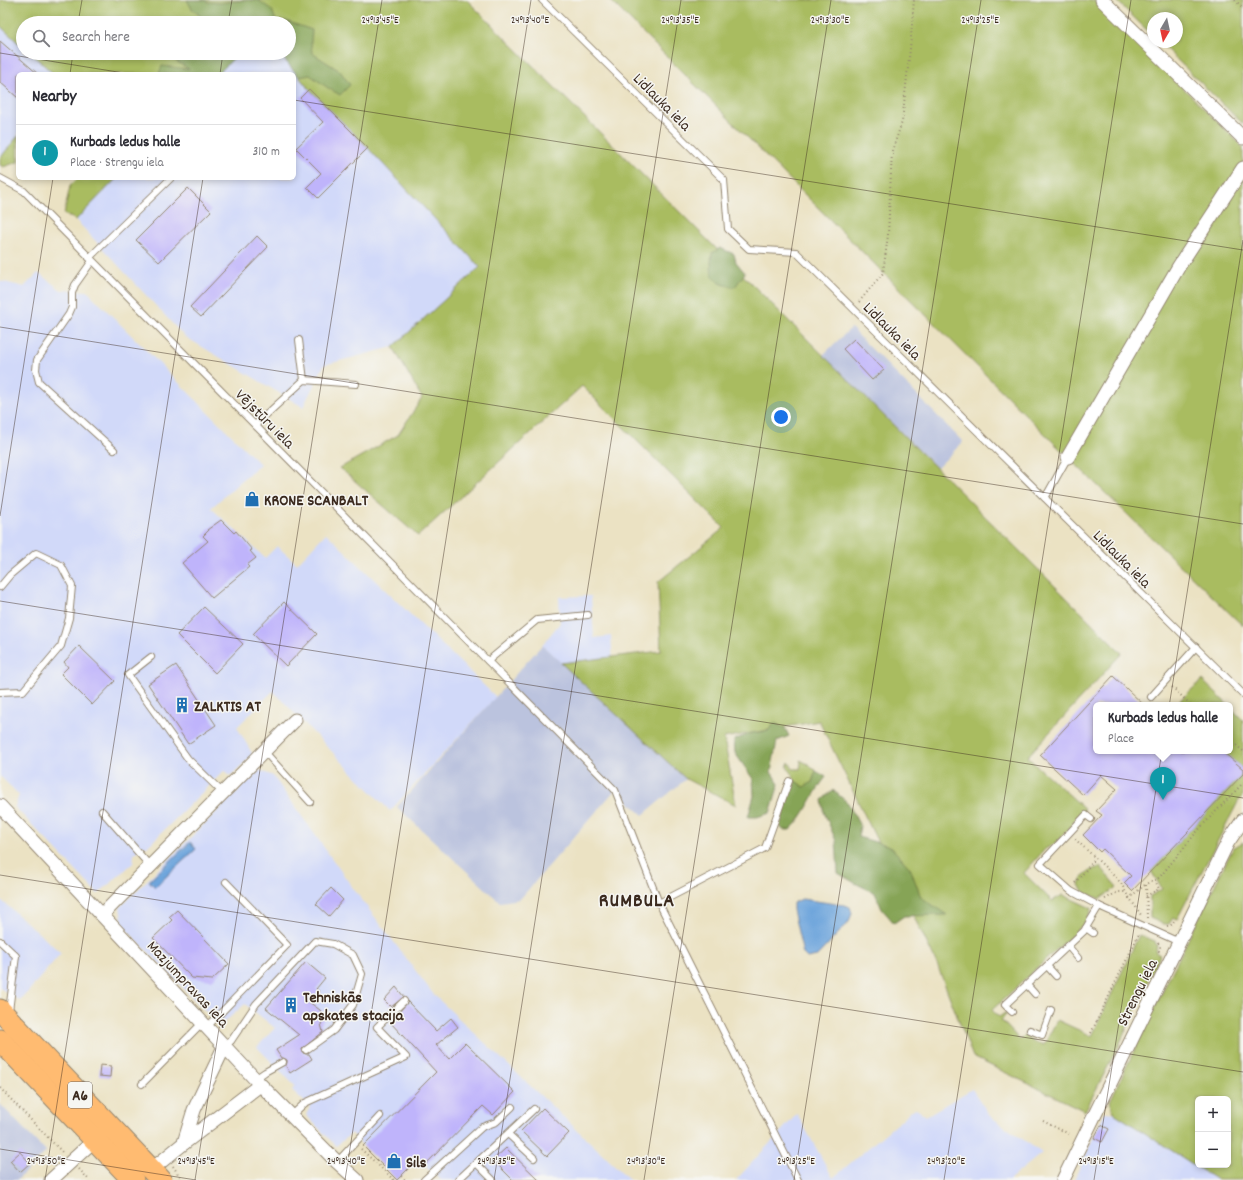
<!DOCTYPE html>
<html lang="en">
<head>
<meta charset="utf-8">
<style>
	body { margin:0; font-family:Dekko,sans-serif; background:#f7f7f7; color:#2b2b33 }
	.controls { position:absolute; right:12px; bottom:12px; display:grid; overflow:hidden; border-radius:6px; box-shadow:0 2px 6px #0003 }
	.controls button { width:36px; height:36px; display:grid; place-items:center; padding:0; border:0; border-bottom:1px solid #e1e1e2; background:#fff; color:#2b2b33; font:20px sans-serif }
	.compass { position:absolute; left:1147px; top:12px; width:36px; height:36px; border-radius:50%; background:#fff; box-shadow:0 2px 6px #0003; rotate:189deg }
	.you { position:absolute; left:781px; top:417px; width:14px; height:14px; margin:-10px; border:3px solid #fff; border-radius:50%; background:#1a73e8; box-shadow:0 0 0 6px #1a73e833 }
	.badge { display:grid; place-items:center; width:26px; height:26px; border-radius:50%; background:#1f6fb2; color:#fff; font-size:13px; font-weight:700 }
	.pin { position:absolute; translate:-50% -33px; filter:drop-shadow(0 1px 2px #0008) }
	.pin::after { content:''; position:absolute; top:21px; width:14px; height:12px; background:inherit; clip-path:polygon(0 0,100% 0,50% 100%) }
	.popup { position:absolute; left:1093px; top:702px; width:140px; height:52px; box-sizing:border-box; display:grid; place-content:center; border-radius:6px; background:#fff; filter:drop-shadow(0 1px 3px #0005); font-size:13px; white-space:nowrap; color:#7c7c81 }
	.popup b { font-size:15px; color:#2b2b33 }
	.popup::after { content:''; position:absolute; left:50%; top:100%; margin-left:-8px; border:8px solid transparent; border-top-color:#fff }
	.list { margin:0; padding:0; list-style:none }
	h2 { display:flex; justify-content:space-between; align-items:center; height:52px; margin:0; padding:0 16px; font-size:17px }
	h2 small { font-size:13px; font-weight:400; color:#7c7c81 }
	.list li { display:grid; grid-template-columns:26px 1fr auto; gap:12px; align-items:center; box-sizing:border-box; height:56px; padding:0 16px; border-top:1px solid #e1e1e2 }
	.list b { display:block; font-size:15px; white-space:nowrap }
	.list p { margin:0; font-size:13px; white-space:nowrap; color:#7c7c81 }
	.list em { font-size:13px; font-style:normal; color:#7c7c81 }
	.icon { flex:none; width:22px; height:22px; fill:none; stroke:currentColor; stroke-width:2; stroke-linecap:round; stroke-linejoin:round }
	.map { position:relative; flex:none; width:1243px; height:1180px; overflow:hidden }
	.search { position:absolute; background:#fff; box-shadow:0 2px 6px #0003; left:16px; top:16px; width:280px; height:44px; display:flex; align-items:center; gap:10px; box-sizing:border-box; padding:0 14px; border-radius:22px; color:#7c7c81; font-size:15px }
	.panel { position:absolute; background:#fff; box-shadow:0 2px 6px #0003; left:16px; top:72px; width:280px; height:108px; border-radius:6px }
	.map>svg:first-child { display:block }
	.built { fill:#d1d9f9 }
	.industrial { fill:#bbc3de }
	.green { fill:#a9bc60; stroke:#72733f; fill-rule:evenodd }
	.forest { fill:#86a456; stroke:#60673a }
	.water { fill:#6ea5dc; stroke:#54687d }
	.building { fill:#bfb4fb }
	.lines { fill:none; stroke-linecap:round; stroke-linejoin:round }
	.service-casing { stroke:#938670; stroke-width:8 }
	.minor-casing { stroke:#938670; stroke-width:15 }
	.trunk-casing { stroke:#938670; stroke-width:23 }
	.path { stroke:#938670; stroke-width:2; stroke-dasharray:1 3; stroke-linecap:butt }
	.service { stroke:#fff; stroke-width:6 }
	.minor { stroke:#fff; stroke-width:13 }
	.trunk { stroke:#ffbb71; stroke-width:21 }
	.ticks { fill:none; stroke:#3b2a1e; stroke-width:1; stroke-opacity:0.45 }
	.labels { text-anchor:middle; stroke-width:3; stroke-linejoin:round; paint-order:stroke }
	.shield { fill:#f6f6f2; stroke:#73675e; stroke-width:1 }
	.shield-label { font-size:15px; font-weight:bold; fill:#3b2a1e }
	.street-label { font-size:16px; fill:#3b2a1e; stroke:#f6f6f2 }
	.poi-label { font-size:16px; font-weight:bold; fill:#3b2a1e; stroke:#f6f6f2; text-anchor:start }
	.district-label { font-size:20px; font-weight:bold; letter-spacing:1px; fill:#3b2a1e; stroke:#f6f6f2 }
	.ticks-label { font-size:10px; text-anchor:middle; fill:#3b2a1e; stroke:#f6f6f2; stroke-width:3; stroke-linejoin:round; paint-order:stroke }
</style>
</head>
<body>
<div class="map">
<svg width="1243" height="1180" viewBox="0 0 1243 1180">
	<rect width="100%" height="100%" fill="#f6f6f2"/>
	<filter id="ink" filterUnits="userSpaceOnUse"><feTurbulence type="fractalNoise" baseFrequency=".025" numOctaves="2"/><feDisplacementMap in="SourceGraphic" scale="8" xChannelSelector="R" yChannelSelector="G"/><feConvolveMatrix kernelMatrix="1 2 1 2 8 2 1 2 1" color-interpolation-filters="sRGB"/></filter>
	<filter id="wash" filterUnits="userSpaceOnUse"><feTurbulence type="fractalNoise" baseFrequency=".012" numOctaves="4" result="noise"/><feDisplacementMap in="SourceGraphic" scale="16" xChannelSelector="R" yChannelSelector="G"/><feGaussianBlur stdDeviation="0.9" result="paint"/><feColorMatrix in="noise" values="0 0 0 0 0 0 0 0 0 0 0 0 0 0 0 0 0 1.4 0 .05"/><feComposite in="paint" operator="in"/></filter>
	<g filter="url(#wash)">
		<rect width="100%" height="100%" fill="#ebe2c3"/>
		<g class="built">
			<path d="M0,26L23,47V53H30L54,74H18V136L0,158Z"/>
			<path d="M239,53H279L309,89L368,148L480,267L393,347L324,365L303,407L184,336L76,220L117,178H294V74H218Z"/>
			<path d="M38,273L61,290L87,291L260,464L211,508L265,558L277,546L297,564L326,533L496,697L390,811L273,691L237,727L253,755L230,776L225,770L147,847H141L134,854L133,863L98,894L15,807L19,795L0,776V281L24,287Z"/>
			<path d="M591,596L594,638L611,636L613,665L589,690L542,645L560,623L559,597Z"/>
			<path d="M259,770L273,776L355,891L434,995L630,1180H441L418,1160L397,1180L363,1146L352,1133L336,1146L306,1115L310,1107L292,1090L295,1086L257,1047L275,1028L245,1004L220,1026L123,926L120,907Z"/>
			<path d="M0,899L61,953L20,1001L0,988Z"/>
			<path d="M972,1089L990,1116L1042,1153L1009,1180H736L797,1114L833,1178L915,1108L926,1116Z"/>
			<path d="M1105,1112L1114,1113L1217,1180H1074Z"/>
		</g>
		<g class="industrial">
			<path d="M851,328L963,442L937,468L823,355Z"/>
			<path d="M542,645L686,779L643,815L615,790L520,899L500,902L397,807Z"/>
			<path d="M0,1104L46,1152L17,1180H0Z"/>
		</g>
		<g class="green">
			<path d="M0,0H467L1122,653L1027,757L1085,809L1056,843L1045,849L1024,873L1052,901L1063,895L1091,908L1090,912L1083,925L992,1010L999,1017L1005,1013L1007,1014L1001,1020L1020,1040L1025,1035L1035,1042L1044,1045L1057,1020L1092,1036L1139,935L1155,941L1157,947L1155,952L1160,955L1118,1047L1085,1111L973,1057L936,962L819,721L724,738L736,805L686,779L561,663L661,651L658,582L724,528L582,386L418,536L340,468L398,435L422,398L393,347L480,267L368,148L309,89L279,53H289V23H23V47L0,26Z"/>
			<path d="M610,0H1094L1243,147V626L1068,457Z"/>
			<path d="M1116,0H1243V124L1159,42H1177V18H1153V36Z"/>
			<path d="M30,53H239L218,74H54Z"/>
			<path d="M18,136V162L3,167L0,165V158Z"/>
			<path d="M78,178H117L76,220L64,214L70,186Z"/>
			<path d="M1202,680L1228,705H1175Z"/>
			<path d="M1230,707L1243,720V769L1222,751H1230Z"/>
			<path d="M800,760L810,765L816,771L812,782L804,787L795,781L792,773L787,767L789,762L793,769H800L801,763Z"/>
			<path d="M1243,774V796L1239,800L1177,919L1173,918L1169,924H1163L1150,918V896L1162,889L1151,871L1147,868L1154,860L1158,863Z"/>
			<path d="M1243,842V1180H1217L1114,1113L1110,1101L1152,1013L1233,848ZM1198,1099H1228V1165H1198Z"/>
			<path d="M1100,867L1117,887L1100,899L1084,892L1079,885C1081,874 1090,870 1100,867Z"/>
		</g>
		<g class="forest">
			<path d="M187,0H205L207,2L220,3L245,0H258L272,10L276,21H286L312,30L311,42L312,53L340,71L350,85L340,95L328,88L310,75L299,77L279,53H289V23H201L204,19L192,9Z"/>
			<path d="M179,53H239L218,74H159L162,66L189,69L174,60Z"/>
			<path d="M720,248L734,254L736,262L745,273L735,287C712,284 709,275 712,253Z"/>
			<path d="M774,723L785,728L789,736L777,741L771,772L779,784L770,813L757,817H748L754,796L753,779L735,753L734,740L752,733L768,731Z"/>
			<path d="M816,771L826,777C812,794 807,814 790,830H783L780,826L791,788L795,781L804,787L812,782Z"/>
			<path d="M833,790L848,803L860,826L858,837L890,846L910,868L921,897L947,915L904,916L894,923L882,909L875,893L855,883L838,873L836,841L824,812L822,800Z"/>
		</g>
		<g class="water">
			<path d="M190,842L196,849L155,887L149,881Z"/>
			<path d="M802,899L844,905L850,907L852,913L849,922L817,956L807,958L803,954L793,910V903Z"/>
		</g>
		<g id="blocks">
			<g class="building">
				<path d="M0,41L38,74H18V98L0,82Z"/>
				<path d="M309,89L368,148L318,198L307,187L321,173L296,148L323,122L300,98Z"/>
				<path d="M188,188L211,211L159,262L136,240Z"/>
				<path d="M257,236L268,247L201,317L190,307Z"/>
				<path d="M854,339L884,370L872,380L843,349Z"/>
				<path d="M221,520L234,533L236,531L252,550L250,551L256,558L247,565L249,567L212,598L182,563L208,541L203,536L208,531L207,530Z"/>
				<path d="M284,602L317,634L286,666L253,634Z"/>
				<path d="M204,607L243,644L215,673L177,635Z"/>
				<path d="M79,646L115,681L92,705L61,674L68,667L64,662Z"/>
				<path d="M176,665L216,725L188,744L148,684Z"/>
				<path d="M1113,676L1144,705H1096V751H1222L1243,769V774L1132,891L1124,883L1131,876L1103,849L1100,852L1083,835L1102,815L1096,811L1117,789L1101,775L1083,795L1040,755Z"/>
				<path d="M331,888L343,900L329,916L316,904Z"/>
				<path d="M177,910L229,964L212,980L192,978L153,938L172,920L169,917Z"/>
				<path d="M306,962L325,978L316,989L319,991L309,1002L320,1010L324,1018L321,1024L323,1032L302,1049L303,1053L306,1054H309L312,1059L290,1073L286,1066L287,1062V1060L283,1058H281L276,1050L299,1035L266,1008Z"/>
				<path d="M396,987L404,997L391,1007L384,1000Z"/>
				<path d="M408,1002L436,1031L451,1018L458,1027L436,1045L449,1059L465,1043L515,1092L493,1115L483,1106L424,1166L418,1159L397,1180L363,1146L436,1072L390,1022Z"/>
				<path d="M100,1065L111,1066L110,1077L99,1076Z"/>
				<path d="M543,1108L569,1133L547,1156L521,1131Z"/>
				<path d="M1101,1125L1109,1129L1102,1142L1094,1138Z"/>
				<path d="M506,1148L539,1180H513L493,1160Z"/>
				<path d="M20,1152L30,1163L20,1172L10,1161Z"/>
			</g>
		</g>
	</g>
	<g filter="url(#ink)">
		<use href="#blocks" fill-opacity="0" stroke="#938670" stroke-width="1"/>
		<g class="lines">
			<g class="service-casing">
				<g id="service">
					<path d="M542,0L724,180L728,229L749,249L796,252L1243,694"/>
					<path d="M0,178L24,191L615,790L659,903L798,1180"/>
					<path d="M89,258L171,178"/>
					<path d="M92,261L75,285L72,293V307L69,314L37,360L36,370L39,382L114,450"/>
					<path d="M299,340L304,380"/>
					<path d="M255,425L304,380L356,384"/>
					<path d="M1045,498L1068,457"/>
					<path d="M0,587L10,575L36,553L61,565L72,586L69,618L61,646L23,691L0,692"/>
					<path d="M151,657L128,675L188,759L223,793"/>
					<path d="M488,661L537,620L588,615"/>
					<path d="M1151,697L1196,647"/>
					<path d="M264,751L310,802"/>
					<path d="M102,811L150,866"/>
					<path d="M1091,819L1086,815L1040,864L1071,891L1099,906L1179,942"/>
					<path d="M659,903L765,848L789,781"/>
					<path d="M1086,928L1093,933"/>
					<path d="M0,941L16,956L9,1011"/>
					<path d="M1068,946L1078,958"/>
					<path d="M1047,966L1056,976"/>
					<path d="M1027,985L1035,994"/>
					<path d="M1012,1012L1005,1005L1084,931L1099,906"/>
					<path d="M206,1028L287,945L226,882"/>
					<path d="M1030,1030L1042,1035L1051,1010"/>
					<path d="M224,1047L231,1041L256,1004L315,941L333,944L353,955L362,974L353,1005L334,1030L306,1050"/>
					<path d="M255,1079L265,1072L283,1062"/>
					<path d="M142,1084L202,1023"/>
					<path d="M291,1116L305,1103L406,1057L377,1027L404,1001"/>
					<path d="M508,1134L534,1158"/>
					<path d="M337,1162L380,1116"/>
					<path d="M476,1163L493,1180"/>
					<path d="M424,1180L482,1127L496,1122L512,1107"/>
					<path d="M458,1180L534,1109"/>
				</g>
			</g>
			<g class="minor-casing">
				<g id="minor">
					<path d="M1102,0L1243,138"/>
					<path d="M1068,457L1179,266L1243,168"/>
					<path d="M0,806L255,1079L337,1162L357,1180"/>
					<path d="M102,915L295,720"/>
					<path d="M224,1047L194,1110L184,1143L260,1085"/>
					<path d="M151,1170L184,1143"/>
					<path d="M51,1180L100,1135"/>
					<path d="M1063,1180L1228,842L1243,820"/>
				</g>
			</g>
			<g class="trunk-casing">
				<g id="trunk">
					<path d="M0,1010L161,1180"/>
					<path d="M0,1040L133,1180"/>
				</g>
			</g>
			<g class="path">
				<path d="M1235,0L1243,8"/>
				<path d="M859,302L883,273L888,235L892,151L902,122L910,49L914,0"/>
				<path d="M1172,687L1191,705"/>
				<path d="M1230,740L1243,751"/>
				<path d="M1075,839L1103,865L1121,883L1129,898L1146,884L1159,878L1200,828L1243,783"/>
				<path d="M1075,883L1096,858"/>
				<path d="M1146,885L1147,918"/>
				<path d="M1146,896L1159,889L1155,880"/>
				<path d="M1129,897L1141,915"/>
				<path d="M1105,899L1118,892H1125"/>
				<path d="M1167,926L1171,925L1174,921L1176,922"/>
				<path d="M1158,943L1160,947L1159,951L1161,953"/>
				<path d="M1091,1033L1139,934"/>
				<path d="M0,1088L63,1153"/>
				<path d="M1043,1121L1071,1135"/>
				<path d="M361,1149L394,1180"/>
				<path d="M173,1166L182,1180"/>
				<path d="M79,1169L89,1180"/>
				<path d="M401,1176L405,1180"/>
			</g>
			<use href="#service" class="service"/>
			<use href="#minor" class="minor"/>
			<use href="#trunk" class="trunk"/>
		</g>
	</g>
	<path class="ticks" d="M78,23L82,0M228,23L232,0M0,53L130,74M70,74L73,53M220,74L223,53M294,100L1243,250M0,327L1243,524M0,516L53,178M0,601L1243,798M0,875L1243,1072M0,1149L196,1180M45,1180L203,178M195,1180L382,0M345,1180L531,0M494,1180L681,0M644,1180L831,0M794,1180L981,0M944,1180L1131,0M1094,1180L1243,240"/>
	<defs>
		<g id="shop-bare" transform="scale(1.2)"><path d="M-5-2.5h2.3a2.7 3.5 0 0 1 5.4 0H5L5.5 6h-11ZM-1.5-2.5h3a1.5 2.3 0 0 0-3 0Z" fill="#1f6fb2" stroke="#f6f6f2" stroke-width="2.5" paint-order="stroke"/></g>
		<g id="building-bare" transform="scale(1.2)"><path d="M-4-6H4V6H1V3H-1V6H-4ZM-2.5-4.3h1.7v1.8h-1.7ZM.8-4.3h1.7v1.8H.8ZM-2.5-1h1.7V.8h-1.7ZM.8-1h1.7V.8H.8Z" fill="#1f6fb2" stroke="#f6f6f2" stroke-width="2.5" paint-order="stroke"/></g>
	</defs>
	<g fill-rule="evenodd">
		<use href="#shop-bare" x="252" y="499"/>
		<use href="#building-bare" x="182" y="705"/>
		<use href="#building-bare" x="291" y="1005"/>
		<use href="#shop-bare" x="394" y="1161"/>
	</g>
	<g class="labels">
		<rect class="shield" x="68" y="1082" width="24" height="26" rx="3"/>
		<g class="shield-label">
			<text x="80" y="1100">A6</text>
		</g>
		<g class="street-label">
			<text transform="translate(663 101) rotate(45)" y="6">Lidlauka iela</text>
			<text transform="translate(893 330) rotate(45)" y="6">Lidlauka iela</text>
			<text transform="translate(266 418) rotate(45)" y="6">Vējstūru iela</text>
			<text transform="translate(1123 558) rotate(45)" y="6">Lidlauka iela</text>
			<text transform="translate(189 983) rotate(47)" y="6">Mazjumpravas iela</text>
			<text transform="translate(1136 992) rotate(-64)" y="6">Strengu iela</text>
		</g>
		<g class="poi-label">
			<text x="264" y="505">KRONE SCANBALT</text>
			<text x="194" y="711">ZALKTIS AT</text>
			<text x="303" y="1002">Tehniskās<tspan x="303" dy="18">apskates stacija</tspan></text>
			<text x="406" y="1167">Sils</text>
		</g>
		<g class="district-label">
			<text x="637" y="906">RUMBULA</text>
		</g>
	</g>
	<g class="ticks-label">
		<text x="380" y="23">24°13'45"E</text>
		<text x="530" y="23">24°13'40"E</text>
		<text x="680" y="23">24°13'35"E</text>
		<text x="830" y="23">24°13'30"E</text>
		<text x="980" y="23">24°13'25"E</text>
		<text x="46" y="1164">24°13'50"E</text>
		<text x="196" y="1164">24°13'45"E</text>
		<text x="346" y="1164">24°13'40"E</text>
		<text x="496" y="1164">24°13'35"E</text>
		<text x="646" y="1164">24°13'30"E</text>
		<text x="796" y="1164">24°13'25"E</text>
		<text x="946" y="1164">24°13'20"E</text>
		<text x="1096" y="1164">24°13'15"E</text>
	</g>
</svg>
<div class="controls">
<button>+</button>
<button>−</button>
</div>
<svg class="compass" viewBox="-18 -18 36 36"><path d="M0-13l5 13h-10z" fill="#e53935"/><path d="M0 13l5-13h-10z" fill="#7c7c81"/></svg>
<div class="you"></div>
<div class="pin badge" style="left:1163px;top:800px;background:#0f9aa8">1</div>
<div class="popup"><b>Kurbads ledus halle</b>Place</div>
<div class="search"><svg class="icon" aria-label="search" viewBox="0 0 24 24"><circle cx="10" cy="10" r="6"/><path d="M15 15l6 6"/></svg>Search here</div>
<section class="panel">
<h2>Nearby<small></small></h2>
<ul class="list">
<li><span class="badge" style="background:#0f9aa8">1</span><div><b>Kurbads ledus halle</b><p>Place · Strengu iela</p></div><em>310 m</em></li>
</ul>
</section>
</div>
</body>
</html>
